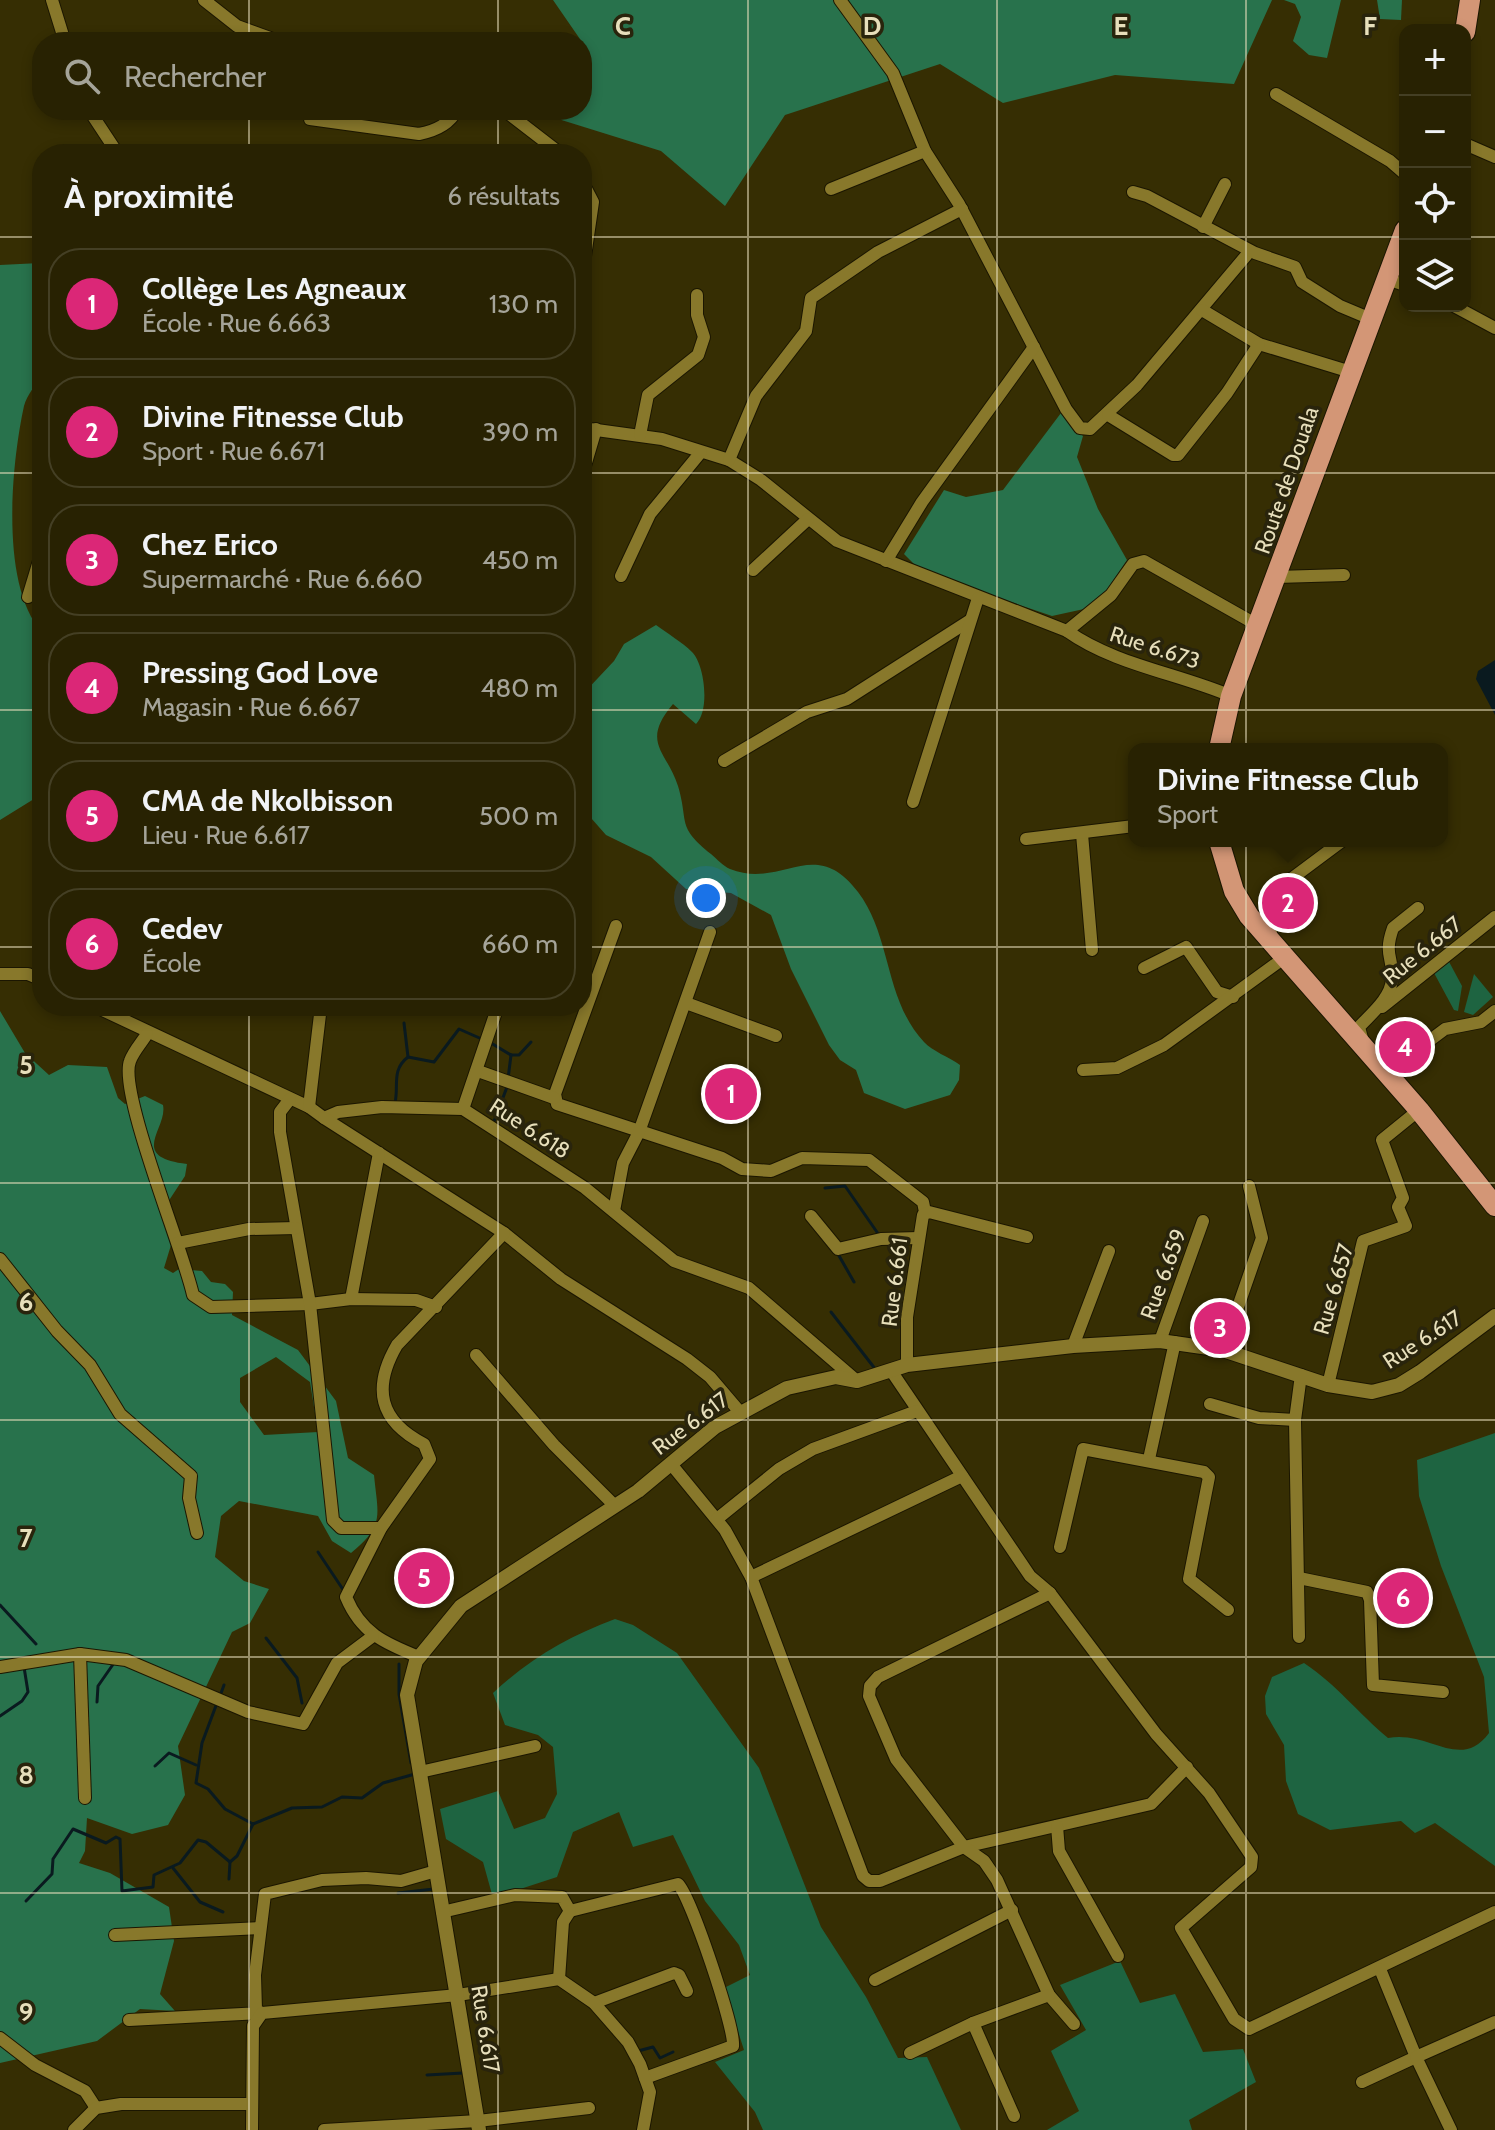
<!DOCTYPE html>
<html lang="fr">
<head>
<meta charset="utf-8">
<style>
	body { margin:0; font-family:Cabin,sans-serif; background:#342f11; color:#f1f3f6 }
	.controls { position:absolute; right:24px; top:24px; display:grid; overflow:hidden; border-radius:16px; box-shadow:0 4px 12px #0003 }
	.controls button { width:72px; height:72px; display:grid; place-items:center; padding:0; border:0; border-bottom:2px solid #443f24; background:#282202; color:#f1f3f6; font:40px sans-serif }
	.you { position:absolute; left:706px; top:898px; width:28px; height:28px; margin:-20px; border:6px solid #fff; border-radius:50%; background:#1a73e8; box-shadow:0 0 0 12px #1a73e833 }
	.badge { display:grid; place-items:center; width:52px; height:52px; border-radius:50%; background:#db2777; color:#fff; font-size:26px; font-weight:700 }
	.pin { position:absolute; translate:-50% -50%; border:4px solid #fff; box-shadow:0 2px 8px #0006 }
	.popup { position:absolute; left:1128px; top:743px; width:320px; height:104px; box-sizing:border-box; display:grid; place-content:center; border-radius:16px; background:#282202; filter:drop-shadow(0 2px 6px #0005); font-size:26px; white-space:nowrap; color:#a5a499 }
	.popup b { font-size:30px; color:#f1f3f6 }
	.popup::after { content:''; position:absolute; left:50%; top:100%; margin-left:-16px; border:16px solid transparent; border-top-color:#282202 }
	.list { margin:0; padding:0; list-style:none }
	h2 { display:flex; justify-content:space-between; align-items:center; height:104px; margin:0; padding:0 32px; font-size:34px }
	h2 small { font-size:26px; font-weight:400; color:#a5a499 }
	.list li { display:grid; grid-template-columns:52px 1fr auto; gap:24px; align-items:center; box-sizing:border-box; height:112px; margin:0 16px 16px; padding:0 16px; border:2px solid #443f24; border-radius:32px }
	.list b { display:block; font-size:30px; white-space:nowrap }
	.list p { margin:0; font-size:26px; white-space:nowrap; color:#a5a499 }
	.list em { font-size:26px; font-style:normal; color:#a5a499 }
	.icon { flex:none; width:44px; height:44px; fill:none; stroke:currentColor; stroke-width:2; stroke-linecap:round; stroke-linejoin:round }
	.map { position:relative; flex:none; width:1495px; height:2130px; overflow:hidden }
	.search { position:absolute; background:#282202; box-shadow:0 4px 12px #0003; left:32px; top:32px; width:560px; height:88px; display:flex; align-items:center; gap:20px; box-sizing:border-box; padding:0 28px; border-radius:32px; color:#a5a499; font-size:30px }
	.panel { position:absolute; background:#282202; box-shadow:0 4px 12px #0003; left:32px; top:144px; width:560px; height:872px; border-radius:32px }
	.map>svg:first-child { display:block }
	.green { fill:#1e6441 }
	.forest { fill:#28724c; fill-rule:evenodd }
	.water { fill:#0a1a1f }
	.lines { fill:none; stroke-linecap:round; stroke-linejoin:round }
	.stream { stroke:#0a1a1f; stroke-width:3 }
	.minor-casing { stroke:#1b1601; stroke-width:14 }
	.tertiary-casing { stroke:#1b1601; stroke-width:16 }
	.trunk-casing { stroke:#1b1601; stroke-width:22 }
	.minor { stroke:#88782b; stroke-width:12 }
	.tertiary { stroke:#88782b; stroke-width:14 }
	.trunk { stroke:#d39676; stroke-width:20 }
	.grid { fill:none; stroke:#e7dfbb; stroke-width:2; stroke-opacity:0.55 }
	.labels { text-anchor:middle; stroke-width:7; stroke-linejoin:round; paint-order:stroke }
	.street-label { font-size:22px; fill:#e7dfbb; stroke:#29240c }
	.grid-label { font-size:26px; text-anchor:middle; font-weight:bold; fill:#e7dfbb; stroke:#29240c; stroke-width:7; stroke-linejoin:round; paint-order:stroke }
</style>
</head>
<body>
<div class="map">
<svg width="1495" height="2130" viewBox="0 0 1495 2130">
	<rect width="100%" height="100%" fill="#362e03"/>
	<g class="green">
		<path d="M1447,958L1462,986L1458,1011L1454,1010L1433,971Z"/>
		<path d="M1474,974L1493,997L1473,1015L1464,1012Z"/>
		<path d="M1495,1433V1866L1435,1823L1415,1833L1401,1821L1330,1830L1298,1814L1286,1781L1284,1745L1266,1714L1265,1696L1272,1677L1304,1663C1337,1685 1358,1713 1388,1738C1430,1730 1460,1772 1489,1733L1484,1677L1441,1566L1419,1496L1417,1460Z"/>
		<path d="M615,1619L633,1625L677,1653L759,1768L821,1927L866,1997L898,2058L927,2057L961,2130H763L755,2112L715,2062L744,2050L724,1988L750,1975L739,1945L705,1901L673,1835L633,1847L619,1812L573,1832L557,1877L493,1898L483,1862L446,1839L440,1809L498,1791L514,1829L545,1818L557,1794L553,1747L538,1735L505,1725L493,1693C529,1659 569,1636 615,1619Z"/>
		<path d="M1120,1961L1140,2003L1175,1994L1203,2052L1243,2049L1256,2082L1189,2120L1192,2130H1047L1079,2111L1051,2051L1086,2030L1060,1985Z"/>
	</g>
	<g class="forest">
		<path d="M553,0H1272L1234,84L1115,75L1003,103L940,64L785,115L725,206L661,151L539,113L542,110H582V42Z"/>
		<path d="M1284,0H1341L1327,58L1309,55L1293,41L1301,17L1295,4Z"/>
		<path d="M1377,0H1402L1401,20L1380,19Z"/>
		<path d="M40,263C45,276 46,359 41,373C37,385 27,394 24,406C11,466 0,586 42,632V794L0,820V265Z"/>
		<path d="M1061,413L1083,436L1077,457L1098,509L1127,560L1106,591L1084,609L1052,616L921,571L904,554L944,490L966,497L1003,490Z"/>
		<path d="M656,625C668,634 682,642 692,652C705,665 710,711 696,724L673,704C640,743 667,751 678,786C689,823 676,826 711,854C717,859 723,866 730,869C782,890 814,834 858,892C892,937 884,999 924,1042C932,1051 949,1057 960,1065L959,1080L950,1095L905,1109L864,1093L856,1070L840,1060L829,1045L791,969L771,915L731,893L686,889L651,857L606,835L584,810L582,695L614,661L624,644Z"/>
		<path d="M0,1011L25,1053L49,1075L68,1065L107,1067L118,1098L125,1104L145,1096L163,1105C168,1129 127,1157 187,1164L185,1176L166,1205L171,1245L164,1268L173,1273L179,1269L202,1271L211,1282L225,1284L233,1292L232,1315L298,1350L336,1401L348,1458L374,1475C378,1516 385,1525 351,1553L332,1541L318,1516L239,1501L221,1516L215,1557L244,1581L269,1589L250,1623L232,1632L178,1746L185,1795L168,1825L132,1834L87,1818L85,1851L79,1863L110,1873L169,1907L174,1941L160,1994L175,2011L140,2009L97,2041L0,2063ZM276,1357L310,1382L318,1432L264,1435L240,1402V1378Z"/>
	</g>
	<path class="water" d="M1495,660V715L1476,679L1478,671Z"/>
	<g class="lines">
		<g class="stream">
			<path d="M491,1043L511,1055"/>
			<path d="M511,1055H519L531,1042"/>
			<path d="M408,1057L434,1062L459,1029L484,1040"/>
			<path d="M508,1079L511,1055"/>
			<path d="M395,1103C399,1086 391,1070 408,1057L404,1023"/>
			<path d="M493,1124L507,1087"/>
			<path d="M825,1188L845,1186L879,1235"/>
			<path d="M838,1254L854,1282"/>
			<path d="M831,1312L876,1370"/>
			<path d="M318,1552L344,1591"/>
			<path d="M0,1605L36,1644"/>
			<path d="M266,1638L297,1678L302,1703"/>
			<path d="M399,1664V1694L411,1763"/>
			<path d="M220,1696L224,1685"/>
			<path d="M97,1702L98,1686L114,1663"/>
			<path d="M217,1703L202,1743L196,1783L208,1789L225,1809L253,1824L292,1808L322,1807L342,1797L362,1798L383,1783L415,1774"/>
			<path d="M0,1716L22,1701L28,1692L24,1667"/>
			<path d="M155,1766L169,1753L196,1765"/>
			<path d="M173,1868L200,1902L223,1912"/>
			<path d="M229,1879L230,1862L237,1856L253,1824"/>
			<path d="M398,1893L434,1889"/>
			<path d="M26,1901L52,1874L53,1859L73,1829L106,1843L116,1837L120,1839L122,1891L153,1887L154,1875L180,1863L198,1840L206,1842L230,1862"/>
			<path d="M638,2051L653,2047L660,2058L673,2052"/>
			<path d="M427,2075L463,2073"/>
		</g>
		<g class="minor-casing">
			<g id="minor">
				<path d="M52,0L65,42"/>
				<path d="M204,0L237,26L281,42"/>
				<path d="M840,0L893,73L925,151L959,204L1066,409L1080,428L1090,429L1137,385L1250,251"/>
				<path d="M1276,94L1390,161L1405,174"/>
				<path d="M89,110L118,154"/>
				<path d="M309,110L310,119L419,134C435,131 449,125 457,110"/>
				<path d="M504,110L561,154"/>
				<path d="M1465,144L1495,157"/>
				<path d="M582,181L593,202L583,270L582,334"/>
				<path d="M831,189L925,151"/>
				<path d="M1133,192L1147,196L1255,253L1295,267L1302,282L1340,306L1371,319"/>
				<path d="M1203,227L1225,184"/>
				<path d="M1387,279L1405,285"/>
				<path d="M1454,306L1495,328"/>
				<path d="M1202,310L1259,344L1351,372"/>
				<path d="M1108,415L1173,455H1178L1227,393L1259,344"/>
				<path d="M582,428L662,439L729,460L761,480L837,541L1067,631"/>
				<path d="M640,435L648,395L698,355L704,337L697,315V295"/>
				<path d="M729,460L756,396L806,331L811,298L878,252L962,209"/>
				<path d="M582,476L596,429"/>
				<path d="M886,561L922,502L1034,347"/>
				<path d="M753,570L808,519"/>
				<path d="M621,576L650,514L701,452"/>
				<path d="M1277,577L1344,575"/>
				<path d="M28,597L42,551"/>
				<path d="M1231,696C1177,673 1115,665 1067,631L1111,595L1133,564L1144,561L1259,626"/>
				<path d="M724,761L807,712L847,699L969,621"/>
				<path d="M913,802L978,598"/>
				<path d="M1082,834L1092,950"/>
				<path d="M1026,839L1134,826"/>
				<path d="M616,926L555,1094L557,1104L722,1158L742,1169L771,1171L802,1158L869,1160L923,1202L925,1212"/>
				<path d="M1270,941L1275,891L1342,841"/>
				<path d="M1144,968L1186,947L1217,992L1233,997"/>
				<path d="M0,974H28L42,980"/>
				<path d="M686,1003L776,1036"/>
				<path d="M94,1006L309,1107L324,1118L338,1112L382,1107L463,1109L585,1188L674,1261L749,1288L857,1381"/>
				<path d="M1382,1007L1495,917"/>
				<path d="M147,1034C142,1042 133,1052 130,1061C118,1092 184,1252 193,1295L211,1307L310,1304L351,1299L416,1300L436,1307"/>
				<path d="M1363,1042L1359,1027C1371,1014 1391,998 1392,979C1394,958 1383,956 1393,928L1418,908"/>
				<path d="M1083,1070L1117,1068L1164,1045L1284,958"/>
				<path d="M478,1071L554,1098"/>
				<path d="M1385,1074L1445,1029L1481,1022L1495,1011"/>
				<path d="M290,1099L280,1112V1132L310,1304L333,1520L341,1528H381"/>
				<path d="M309,1107L321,1006"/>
				<path d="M463,1109L498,1006"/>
				<path d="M324,1118L504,1233L561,1279L687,1359L710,1377L739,1411"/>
				<path d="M614,1211L623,1163L639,1132L710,932"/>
				<path d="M811,1216L838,1249L881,1239L919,1238"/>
				<path d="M178,1243L249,1229L296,1228"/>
				<path d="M0,1259L57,1331L90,1365L120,1414L191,1476L189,1498L197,1533"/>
				<path d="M351,1299L379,1153"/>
				<path d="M1160,1341L1203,1221"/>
				<path d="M1073,1346L1109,1251"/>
				<path d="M1223,1350L1262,1238L1249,1186"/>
				<path d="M476,1355L554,1445L615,1506"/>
				<path d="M907,1365V1317L923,1215L929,1212L1027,1237"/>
				<path d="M892,1372L1030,1576L1050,1593L1156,1734L1209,1793L1252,1857L1251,1867L1181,1928L1234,2019L1249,2029L1495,1912"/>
				<path d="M1328,1385L1363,1241L1406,1226L1398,1207L1403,1198L1382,1140L1419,1110"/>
				<path d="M1210,1404L1259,1418L1295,1420"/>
				<path d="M1149,1459L1175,1342"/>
				<path d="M671,1464L725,1530L751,1577L863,1876L869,1881H880L964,1847L1151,1804L1187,1767"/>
				<path d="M717,1519L779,1469L813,1449L917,1411"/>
				<path d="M1060,1547L1083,1449L1204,1472L1209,1477L1189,1579L1228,1610"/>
				<path d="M751,1577L962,1476"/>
				<path d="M1299,1578L1367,1592L1370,1600L1373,1685L1443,1692"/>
				<path d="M1050,1593L878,1677L870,1686L869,1696L896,1759L964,1847L984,1861L997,1880L1049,1995L1074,2024"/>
				<path d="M1299,1637L1295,1420L1301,1375"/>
				<path d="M80,1654L85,1798"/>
				<path d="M419,1657C384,1643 361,1633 346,1597L381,1528L430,1459L424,1444C379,1421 372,1388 397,1345L504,1233"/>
				<path d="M0,1667L80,1654L126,1660L248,1712L303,1724L337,1663L373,1636"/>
				<path d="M420,1772L535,1746"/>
				<path d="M1057,1826L1059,1851L1118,1956"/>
				<path d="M442,1912L515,1895L562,1897L570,1911L678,1884C691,1897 735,2028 733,2046L645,2078"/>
				<path d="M115,1935L260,1928"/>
				<path d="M559,1979L563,1922L570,1911"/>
				<path d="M875,1980L1012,1910"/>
				<path d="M594,2003L674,1973L679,1975L687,1991"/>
				<path d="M129,2020L262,2013L256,2010L255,1975L265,1894L322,1880L366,1878L401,1881L436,1871"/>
				<path d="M973,2023L1014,2116"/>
				<path d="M0,2038L35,2065L85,2091L96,2108"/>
				<path d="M910,2053L973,2023L1049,1995"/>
				<path d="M1362,2082L1416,2057L1380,1969"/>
				<path d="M74,2130L96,2108L121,2104H252"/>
				<path d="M252,2130L253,2026L262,2013L458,1995L559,1979L594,2003L628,2042L640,2064L650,2092L643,2130"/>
				<path d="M324,2130L478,2121L589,2108"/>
				<path d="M1451,2130L1416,2057L1495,2022"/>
			</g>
		</g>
		<g class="tertiary-casing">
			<path id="tertiary" d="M479,2130L407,1695L416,1661L461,1606L638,1491L715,1427L787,1388L836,1377L857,1381L907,1365L1073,1346L1160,1341L1223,1350L1328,1385L1372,1392L1399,1385L1420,1372L1495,1316"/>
		</g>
		<g class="trunk-casing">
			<g id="trunk">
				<path d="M1465,32L1470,0"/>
				<path d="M1219,749L1231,696L1405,230"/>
				<path d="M1219,841L1234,891L1249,916L1419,1110L1495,1206"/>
			</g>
		</g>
		<use href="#minor" class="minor"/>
		<use href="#tertiary" class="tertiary"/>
		<use href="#trunk" class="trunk"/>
	</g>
	<path class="grid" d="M249,0V42M498,0V42M748,0V2130M997,0V2130M1246,0V2130M249,110V154M498,110V154M0,237H42M582,237H1405M1465,237H1495M0,473H42M582,473H1495M0,710H42M582,710H1495M0,947H42M582,947H1495M249,1006V2130M498,1006V2130M0,1183H1495M0,1420H1495M0,1657H1495M0,1893H1495"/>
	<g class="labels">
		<g class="street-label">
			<text transform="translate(1286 480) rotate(-71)" y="8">Route de Douala</text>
			<text transform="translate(1155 647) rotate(18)" y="8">Rue 6.673</text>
			<text transform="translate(1422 950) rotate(-39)" y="8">Rue 6.667</text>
			<text transform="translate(530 1128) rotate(33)" y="8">Rue 6.618</text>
			<text transform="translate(1163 1274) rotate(-70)" y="8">Rue 6.659</text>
			<text transform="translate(894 1282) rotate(-83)" y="8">Rue 6.661</text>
			<text transform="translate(1333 1289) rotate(-74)" y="8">Rue 6.657</text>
			<text transform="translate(1422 1339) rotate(-33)" y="8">Rue 6.617</text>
			<text transform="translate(690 1423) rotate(-37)" y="8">Rue 6.617</text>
			<text transform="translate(486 2029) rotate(81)" y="8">Rue 6.617</text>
		</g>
	</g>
	<g class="grid-label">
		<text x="623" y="35">C</text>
		<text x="872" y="35">D</text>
		<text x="1121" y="35">E</text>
		<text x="1370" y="35">F</text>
		<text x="26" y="1074">5</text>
		<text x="26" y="1311">6</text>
		<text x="26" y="1547">7</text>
		<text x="26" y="1784">8</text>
		<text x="26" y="2021">9</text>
	</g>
</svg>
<div class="controls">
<button>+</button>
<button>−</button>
<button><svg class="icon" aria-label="locate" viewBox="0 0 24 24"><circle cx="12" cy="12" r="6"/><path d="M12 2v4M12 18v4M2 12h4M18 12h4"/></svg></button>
<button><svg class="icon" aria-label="layers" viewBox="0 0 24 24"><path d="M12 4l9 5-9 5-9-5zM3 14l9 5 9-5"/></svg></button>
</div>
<div class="you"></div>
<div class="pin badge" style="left:731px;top:1094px">1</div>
<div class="pin badge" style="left:1288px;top:903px">2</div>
<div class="popup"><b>Divine Fitnesse Club</b>Sport</div>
<div class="pin badge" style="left:1220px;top:1328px">3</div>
<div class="pin badge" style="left:1405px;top:1047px">4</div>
<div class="pin badge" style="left:424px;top:1578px">5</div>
<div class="pin badge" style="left:1403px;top:1598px">6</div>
<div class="search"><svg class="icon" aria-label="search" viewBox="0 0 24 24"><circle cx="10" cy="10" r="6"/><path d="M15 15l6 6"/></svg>Rechercher</div>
<section class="panel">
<h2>À proximité<small>6 résultats</small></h2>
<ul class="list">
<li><span class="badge">1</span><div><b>Collège Les Agneaux</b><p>École · Rue 6.663</p></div><em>130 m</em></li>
<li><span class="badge">2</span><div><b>Divine Fitnesse Club</b><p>Sport · Rue 6.671</p></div><em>390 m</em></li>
<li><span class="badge">3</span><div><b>Chez Erico</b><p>Supermarché · Rue 6.660</p></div><em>450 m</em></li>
<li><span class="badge">4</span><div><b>Pressing God Love</b><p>Magasin · Rue 6.667</p></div><em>480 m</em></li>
<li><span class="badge">5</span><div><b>CMA de Nkolbisson</b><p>Lieu · Rue 6.617</p></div><em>500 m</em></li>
<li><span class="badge">6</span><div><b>Cedev</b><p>École</p></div><em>660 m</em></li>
</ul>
</section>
</div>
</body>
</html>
